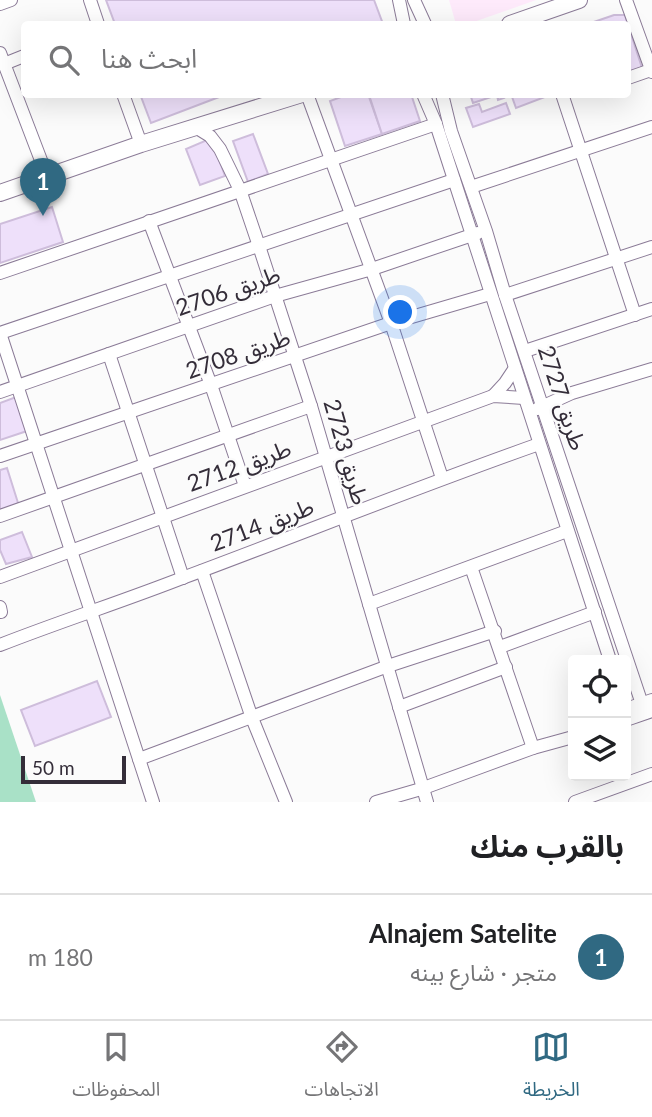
<!DOCTYPE html>
<html lang="ar">
<head>
<meta charset="utf-8">
<style>
	body { margin:0; font-family:Lato,"Noto Sans Arabic",sans-serif; background:#f2f2f2; color:#202124; direction:rtl }
	.controls { position:absolute; right:21px; bottom:21px; display:grid; overflow:hidden; border-radius:7px; box-shadow:0 7px 28px #0002 }
	.controls button { width:63px; height:63px; display:grid; place-items:center; padding:0; border:0; border-bottom:2px solid #e0e0e0; background:#fff; color:#202124; font:35px sans-serif }
	.scale { position:absolute; left:21px; bottom:18px; width:105px; box-sizing:border-box; padding-left:7px; border:4px solid #342d39; border-top:0; font-size:19px; line-height:24px; white-space:nowrap; color:#342d39; -webkit-text-stroke:5px #fbfbfb; paint-order:stroke }
	.you { position:absolute; left:401px; top:313px; width:24px; height:24px; margin:-18px; border:5px solid #fff; border-radius:50%; background:#1a73e8; box-shadow:0 0 0 10px #1a73e833 }
	.badge { display:grid; place-items:center; width:46px; height:46px; border-radius:50%; background:#306982; color:#fff; font-size:23px; font-weight:700 }
	.pin { position:absolute; translate:-50% -58px; filter:drop-shadow(0 2px 4px #0008) }
	.pin::after { content:''; position:absolute; top:37px; width:24px; height:21px; background:inherit; clip-path:polygon(0 0,100% 0,50% 100%) }
	.list { margin:0; padding:0; list-style:none }
	h2 { display:flex; justify-content:space-between; align-items:center; height:91px; margin:0; padding:0 28px; font-size:30px }
	h2 small { font-size:23px; font-weight:400; color:#757577 }
	.list li { display:grid; grid-template-columns:46px 1fr auto; gap:21px; align-items:center; box-sizing:border-box; height:126px; padding:0 28px; border-top:2px solid #e0e0e0 }
	.list b { display:block; font-size:26px; white-space:nowrap }
	.list p { margin:0; font-size:23px; white-space:nowrap; color:#757577 }
	.list em { font-size:23px; font-style:normal; color:#757577 }
	.icon { flex:none; width:38px; height:38px; fill:none; stroke:currentColor; stroke-width:2; stroke-linecap:round; stroke-linejoin:round }
	.map { position:relative; flex:none; width:652px; height:802px; overflow:hidden; direction:ltr }
	.search { position:absolute; background:#fff; box-shadow:0 7px 28px #0002; left:21px; right:21px; top:21px; height:77px; display:flex; align-items:center; gap:18px; box-sizing:border-box; padding:0 24px; border-radius:7px; color:#757577; font-size:26px }
	.sheet { height:217px; background:#fff }
	nav { display:flex; justify-content:space-around; align-items:center; box-sizing:border-box; height:98px; border-top:2px solid #e0e0e0; background:#fff; font-size:19px; color:#757577 }
	nav a { display:grid; justify-items:center; gap:4px }
	nav .on { color:#306982 }
	.map>svg:first-child { display:block }
	.education { fill:#feeafb }
	.green { fill:#a9e1c7 }
	.building { fill:#eee0fa; stroke:#cebddb; stroke-width:2 }
	.lines { fill:none; stroke-linecap:round; stroke-linejoin:round }
	.minor-casing { stroke:#8b7b97; stroke-width:14 }
	.tertiary-casing { stroke:#8b7b97; stroke-width:18 }
	.minor { stroke:#fff; stroke-width:12 }
	.tertiary { stroke:#fff; stroke-width:16 }
	.labels { text-anchor:middle; stroke-width:5; stroke-linejoin:round; paint-order:stroke }
	.street-label { font-size:23px; fill:#342d39; stroke:#fbfbfb }
</style>
</head>
<body>
<div class="map">
<svg width="652" height="802" viewBox="0 0 652 802">
	<rect width="100%" height="100%" fill="#fbfbfb"/>
	<path class="education" d="M449,0H536L468,24H456Z"/>
	<path class="green" d="M0,695L36,802H0Z"/>
	<g class="building">
		<path d="M106,0H374L383,24H115Z"/>
		<path d="M614,15H625L642,68L628,73V24H588Z"/>
		<path d="M140,94H227L151,123Z"/>
		<path d="M349,94H368L382,134L345,146L330,101Z"/>
		<path d="M411,94L420,121L382,134L369,95Z"/>
		<path d="M470,94H502L504,98L498,100L497,95L473,103Z"/>
		<path d="M511,94H544L545,97L516,108Z"/>
		<path d="M506,103L510,114L473,127L466,108L479,104L482,112Z"/>
		<path d="M253,134L268,174L248,182L233,141Z"/>
		<path d="M207,140L213,143L225,176L200,185L186,149Z"/>
		<path d="M52,207L63,242L0,263V224Z"/>
		<path d="M16,397L27,431L0,440V403Z"/>
		<path d="M7,468L19,506L0,512V470Z"/>
		<path d="M22,532L32,557L6,564L0,550V540Z"/>
		<path d="M97,681L111,717L35,746L21,710Z"/>
	</g>
	<g class="lines">
		<g class="minor-casing">
			<g id="minor">
				<path d="M90,0L98,24"/>
				<path d="M399,0L404,24"/>
				<path d="M414,0L425,24"/>
				<path d="M626,0L652,72"/>
				<path d="M0,4L11,0"/>
				<path d="M0,53L47,176"/>
				<path d="M4,64L24,56"/>
				<path d="M628,78L651,70"/>
				<path d="M123,94L141,144"/>
				<path d="M307,94L391,323L442,478"/>
				<path d="M423,94L436,124L610,660"/>
				<path d="M442,94L451,131L486,231L505,295L645,713"/>
				<path d="M562,94L635,315"/>
				<path d="M197,128L210,136L220,149L240,190L259,246L311,406L427,802"/>
				<path d="M471,187L652,127"/>
				<path d="M149,221L211,385L245,486"/>
				<path d="M0,273L436,124"/>
				<path d="M505,295L652,247"/>
				<path d="M0,333L153,802"/>
				<path d="M0,333L454,180"/>
				<path d="M525,351L652,309"/>
				<path d="M109,354L183,578"/>
				<path d="M0,392L275,296L372,269L478,233"/>
				<path d="M493,396L505,383L515,368"/>
				<path d="M537,409L572,393L652,369"/>
				<path d="M0,456L391,323L490,294"/>
				<path d="M0,516L311,406"/>
				<path d="M471,567L533,748"/>
				<path d="M202,571L252,718L286,802"/>
				<path d="M0,577L493,396L524,398"/>
				<path d="M369,604L567,531"/>
				<path d="M0,607L1,612"/>
				<path d="M0,645C61,621 124,601 185,577C303,533 420,486 539,444"/>
				<path d="M500,647L595,612"/>
				<path d="M399,707L506,667"/>
				<path d="M626,709L652,700"/>
				<path d="M626,720L652,711"/>
				<path d="M139,759L388,666L495,631"/>
				<path d="M376,802L421,789L533,748L573,737"/>
				<path d="M575,802L652,774"/>
			</g>
		</g>
		<g class="tertiary-casing">
			<g id="tertiary">
				<path d="M510,24L579,0"/>
				<path d="M0,193L141,144L302,94"/>
			</g>
		</g>
		<use href="#minor" class="minor"/>
		<use href="#tertiary" class="tertiary"/>
	</g>
	<g class="labels">
		<g class="street-label">
			<text transform="translate(228 291) rotate(-19)" y="8">طريق 2706</text>
			<text transform="translate(238 354) rotate(-19)" y="8">طريق 2708</text>
			<text transform="translate(562 398) rotate(72)" y="8">طريق 2727</text>
			<text transform="translate(346 452) rotate(74)" y="8">طريق 2723</text>
			<text transform="translate(239 466) rotate(-20)" y="8">طريق 2712</text>
			<text transform="translate(262 525) rotate(-21)" y="8">طريق 2714</text>
		</g>
	</g>
</svg>
<div class="controls">
<button><svg class="icon" aria-label="locate" viewBox="0 0 24 24"><circle cx="12" cy="12" r="6"/><path d="M12 2v4M12 18v4M2 12h4M18 12h4"/></svg></button>
<button><svg class="icon" aria-label="layers" viewBox="0 0 24 24"><path d="M12 4l9 5-9 5-9-5zM3 14l9 5 9-5"/></svg></button>
</div>
<div class="scale">50 m</div>
<div class="you"></div>
<div class="pin badge" style="left:43px;top:216px">1</div>
<div class="search"><svg class="icon" aria-label="search" viewBox="0 0 24 24"><circle cx="10" cy="10" r="6"/><path d="M15 15l6 6"/></svg>ابحث هنا</div>
</div>
<section class="sheet">
<h2>بالقرب منك<small></small></h2>
<ul class="list">
<li><span class="badge">1</span><div><b>Alnajem Satelite</b><p>متجر · شارع بينه</p></div><em>180 m</em></li>
</ul>
</section>
<nav>
<a class="on"><svg class="icon" aria-label="map" viewBox="0 0 24 24"><path d="M3 6l6-2 6 2 6-2v14l-6 2-6-2-6 2zM9 4v14M15 6v14"/></svg>الخريطة</a>
<a><svg class="icon" aria-label="directions" viewBox="0 0 24 24"><path d="M12 3l9 9-9 9-9-9zM9 14v-3h6M13 9l2 2-2 2"/></svg>الاتجاهات</a>
<a><svg class="icon" aria-label="saved" viewBox="0 0 24 24"><path d="M7 4h10v16l-5-4-5 4z"/></svg>المحفوظات</a>
</nav>
</body>
</html>
